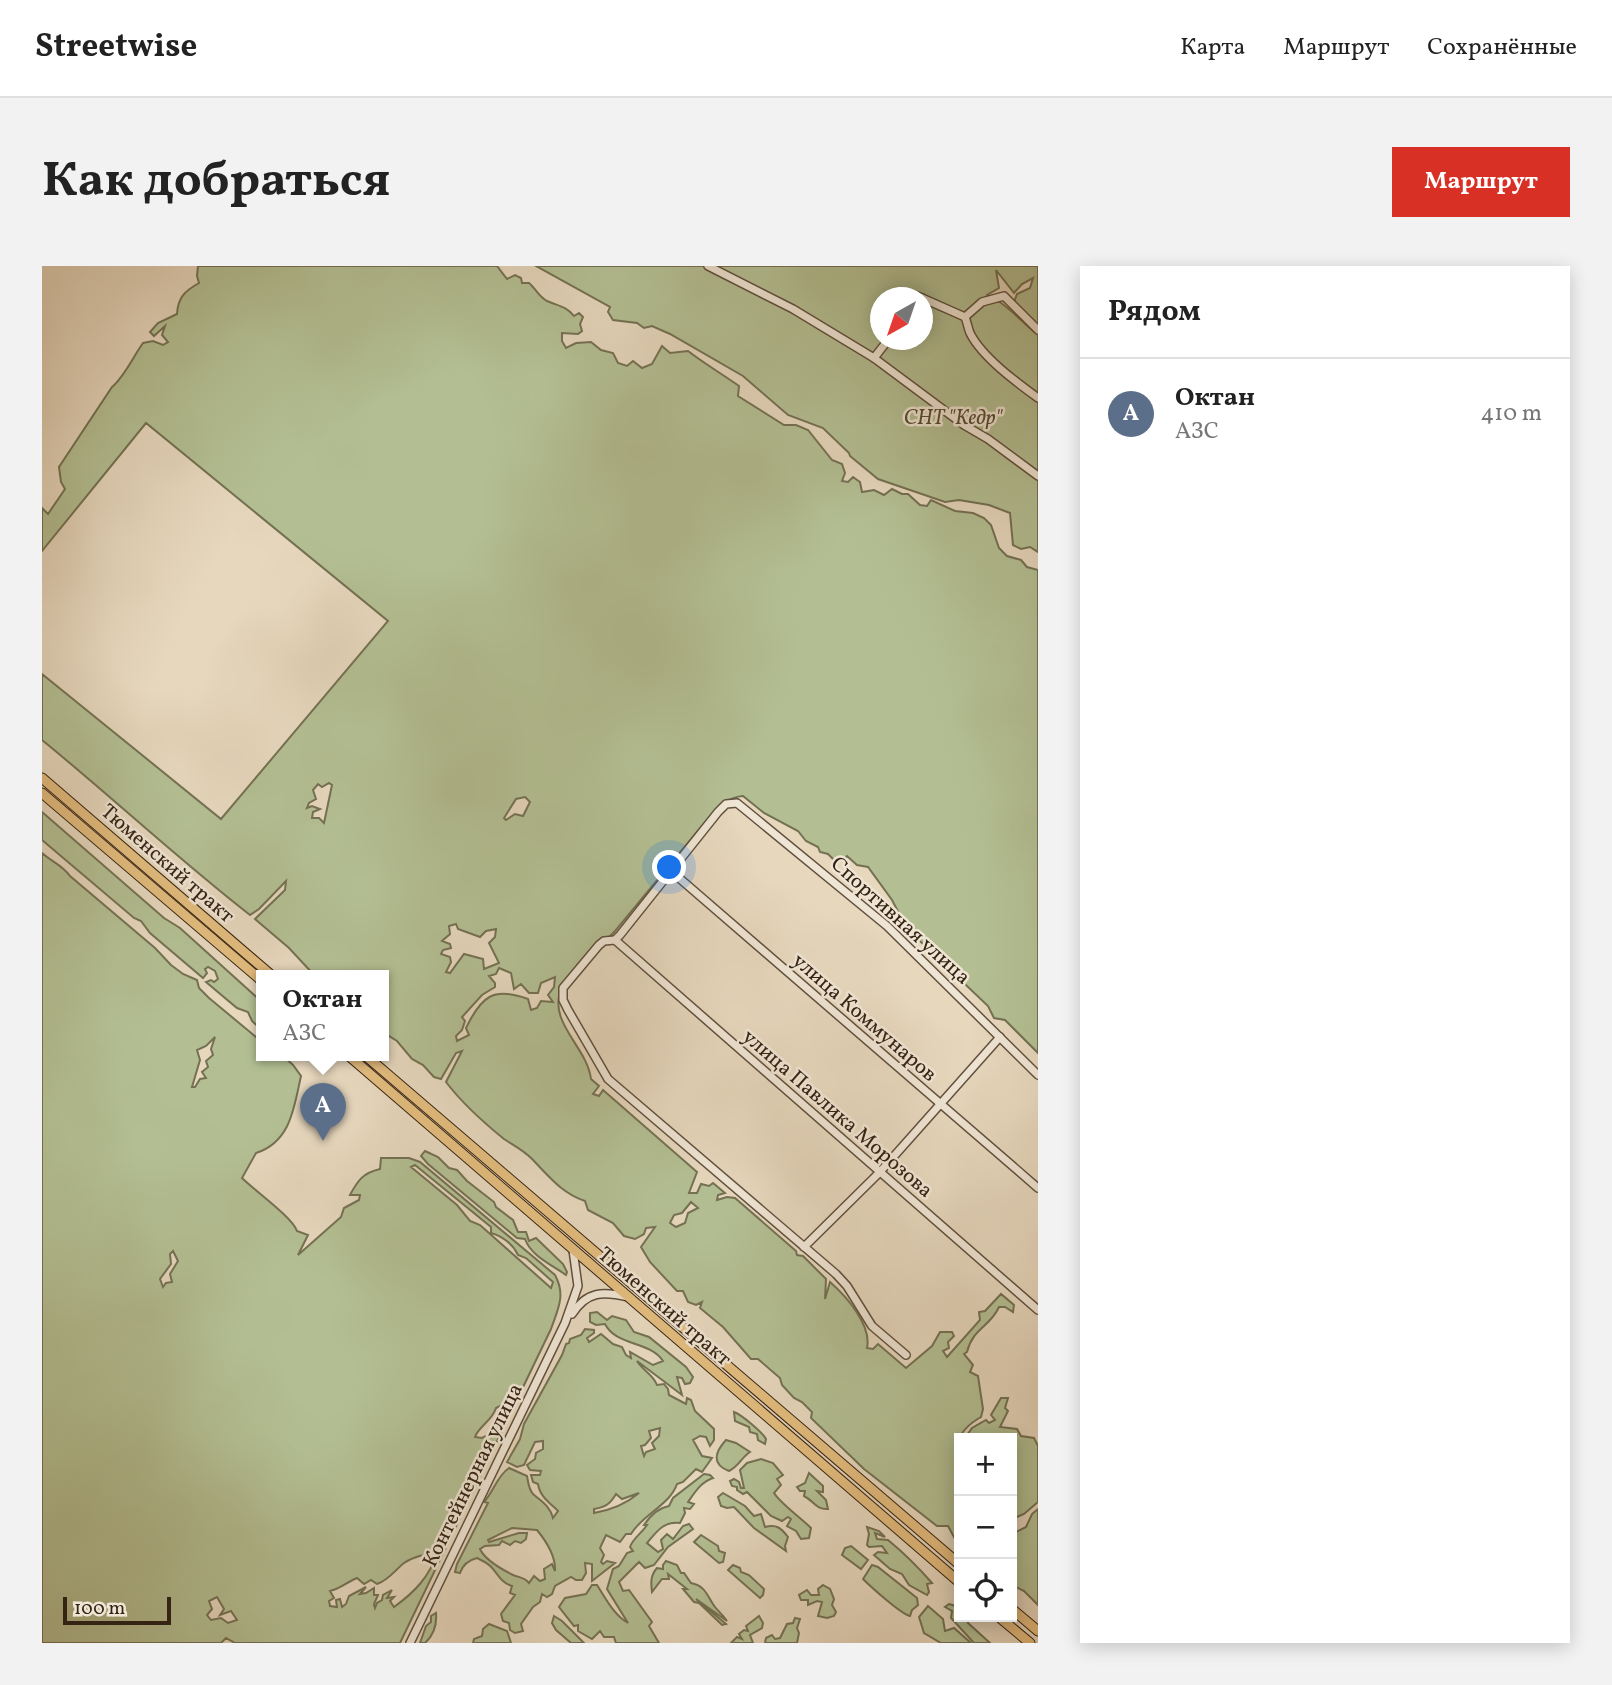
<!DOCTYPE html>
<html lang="ru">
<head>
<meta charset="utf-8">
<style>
	body { margin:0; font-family:Vollkorn,serif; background:#f2f2f2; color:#222 }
	.controls { position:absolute; right:21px; bottom:21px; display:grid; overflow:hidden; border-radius:0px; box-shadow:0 4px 18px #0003 }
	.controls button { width:63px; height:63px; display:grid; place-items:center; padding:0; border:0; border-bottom:2px solid #e0e0e0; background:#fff; color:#222; font:35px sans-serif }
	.compass { position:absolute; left:828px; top:21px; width:63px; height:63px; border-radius:50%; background:#fff; box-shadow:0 4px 18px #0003; rotate:220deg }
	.scale { position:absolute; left:21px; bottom:18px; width:108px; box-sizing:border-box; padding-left:7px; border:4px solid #352313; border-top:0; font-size:19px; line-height:24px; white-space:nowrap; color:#352313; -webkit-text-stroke:5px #efe5d4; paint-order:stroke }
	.you { position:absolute; left:628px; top:602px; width:24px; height:24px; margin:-18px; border:5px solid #fff; border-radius:50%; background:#1a73e8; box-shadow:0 0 0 10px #1a73e833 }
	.badge { display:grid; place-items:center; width:46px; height:46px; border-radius:50%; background:#d93025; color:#fff; font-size:23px; font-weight:700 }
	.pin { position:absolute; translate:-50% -58px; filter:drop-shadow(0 2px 4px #0008) }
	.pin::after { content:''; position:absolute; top:37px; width:24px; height:21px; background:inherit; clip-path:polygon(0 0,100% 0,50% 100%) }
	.popup { position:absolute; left:214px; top:704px; width:133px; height:91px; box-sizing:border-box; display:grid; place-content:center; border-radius:0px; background:#fff; filter:drop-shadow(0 2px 5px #0005); font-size:23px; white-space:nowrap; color:#767676 }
	.popup b { font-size:26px; color:#222 }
	.popup::after { content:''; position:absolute; left:50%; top:100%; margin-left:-14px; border:14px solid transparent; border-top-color:#fff }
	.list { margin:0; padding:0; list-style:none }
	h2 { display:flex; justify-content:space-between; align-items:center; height:91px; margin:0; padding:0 28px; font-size:30px }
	h2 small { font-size:23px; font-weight:400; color:#767676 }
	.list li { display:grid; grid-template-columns:46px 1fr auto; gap:21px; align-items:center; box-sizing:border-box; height:112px; padding:0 28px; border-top:2px solid #e0e0e0 }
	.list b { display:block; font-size:26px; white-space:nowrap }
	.list p { margin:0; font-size:23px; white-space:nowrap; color:#767676 }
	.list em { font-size:23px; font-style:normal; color:#767676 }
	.icon { flex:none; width:38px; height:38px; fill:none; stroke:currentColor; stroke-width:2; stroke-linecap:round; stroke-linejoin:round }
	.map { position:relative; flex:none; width:996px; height:1377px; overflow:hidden; border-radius:0px }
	header { display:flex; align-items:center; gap:42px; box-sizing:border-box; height:98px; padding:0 35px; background:#fff; border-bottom:2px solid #e0e0e0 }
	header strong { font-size:33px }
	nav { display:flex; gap:38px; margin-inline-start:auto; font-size:24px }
	.intro { display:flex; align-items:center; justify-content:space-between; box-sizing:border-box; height:168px; padding:0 42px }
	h1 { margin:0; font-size:49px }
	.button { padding:18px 32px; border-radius:0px; background:#d93025; color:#fff; font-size:24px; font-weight:700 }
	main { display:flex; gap:42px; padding:0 42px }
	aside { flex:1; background:#fff; border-radius:0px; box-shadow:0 4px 18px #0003 }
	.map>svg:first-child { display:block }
	.green { fill:#b3bf93; stroke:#747153; stroke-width:2; fill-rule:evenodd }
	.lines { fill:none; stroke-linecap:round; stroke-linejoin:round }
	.minor-casing { stroke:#61503e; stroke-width:10 }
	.major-casing { stroke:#352313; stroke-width:11 }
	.minor { stroke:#efe5d4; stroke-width:7 }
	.major { stroke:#e3bc7e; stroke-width:9 }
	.labels { text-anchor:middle; stroke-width:5; stroke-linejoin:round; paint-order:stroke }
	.park-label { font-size:21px; font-style:italic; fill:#544a33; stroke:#efe5d4 }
	.street-label { font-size:21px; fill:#352313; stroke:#efe5d4 }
</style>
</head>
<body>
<header>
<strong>Streetwise</strong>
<nav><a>Карта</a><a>Маршрут</a><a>Сохранённые</a></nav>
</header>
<div class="intro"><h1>Как добраться</h1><a class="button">Маршрут</a></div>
<main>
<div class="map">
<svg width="996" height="1377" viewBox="0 0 996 1377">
	<rect width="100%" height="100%" fill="#e6d7bd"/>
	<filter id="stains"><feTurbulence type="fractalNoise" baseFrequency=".00286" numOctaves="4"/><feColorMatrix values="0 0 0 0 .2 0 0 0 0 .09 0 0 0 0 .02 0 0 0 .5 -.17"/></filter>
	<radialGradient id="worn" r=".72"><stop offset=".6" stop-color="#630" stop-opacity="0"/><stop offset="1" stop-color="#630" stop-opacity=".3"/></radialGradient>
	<g class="green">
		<path d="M156,0H455L465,13L473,9L479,12L480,17H487C494,23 497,31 505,35C516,40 524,40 532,50L537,47L541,51L538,58L540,65L536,68L520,67V75L524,82L534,77L549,76L559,84L571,87L576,97L585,100L591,95L600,102L610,98L620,80L628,87L646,85C663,98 680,108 697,120L696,130L742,159H754L766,164L790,194L800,198L803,207L800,215L806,216L811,211L818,216L820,226L832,224L842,229L850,223L860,228H866L878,239L885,240L889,234L913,245L931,247L942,252L949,259L957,282L965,290L979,294L985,301L996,304V787L963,754L952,752L946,740L879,676L861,655L850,634L826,601L815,599L805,590L799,595H793L786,588L778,586L776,581L764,575L756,565L722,547L701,530C687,531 679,539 669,549L574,664L520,721C504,756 545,780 549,813L557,820L551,828L557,830L561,824L655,906L647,927H655L659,918L667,920L671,917L683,927L676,929L675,934L685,931L693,932L754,985L755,989L761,990L784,1013L783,1033L788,1016C804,1030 830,1059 825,1082L831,1083L836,1078L864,1102L890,1080L898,1066H910L912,1070L906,1076L907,1082L901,1085L905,1091L938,1054L937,1046L943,1045L959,1028L972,1039L971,1046L963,1041H957C948,1061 931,1062 925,1086L922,1088L931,1099L928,1106L936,1110L941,1143L939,1151C909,1168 914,1185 917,1214C919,1232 917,1253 917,1271L913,1273L906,1260H895L822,1203L769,1152L770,1146L760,1136L752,1132L740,1119L738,1112L716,1093H709L681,1061L658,1042L660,1036L654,1039L646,1036L641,1025H635L608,996L599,981L613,961L604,962L602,968L593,973L582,970L571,957L546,944L543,935C519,927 506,909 489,892C481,884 471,879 462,873C441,856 420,837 404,816L420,785L414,787L399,813L392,811L381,799L370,793L355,775L342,767V709H272L247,682L213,653L243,624L244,615L217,643L208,649C136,593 70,531 0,474V408L179,553L346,355L104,157L0,285V242L6,248L23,223L19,216L17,201L70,121C82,111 91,91 101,77L111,75L121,79L126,76L120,69L123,60L112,70L108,66L116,57L135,48C136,31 143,25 157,17L155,10ZM287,517L290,519L282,557L277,552H270L271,546L278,543L270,540L265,542L267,537L274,533L271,524L276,518L280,521ZM483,531L488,536L481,550L473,548L464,554L462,552L474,533ZM414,658L416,663L438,671L444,665L454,663L453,671L447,677L457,697L442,703L441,693L422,688L408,707L404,706L409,696L408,691L399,688L401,684L409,682L408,678L400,675L408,668L407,660ZM457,702L469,707L472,723L479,718L487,727H496L499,717L513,711L512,721L506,729L511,736L499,735L495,742L489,744L486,733C451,720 439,731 424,762L427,769L415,775L414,770L420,764L423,755L420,751L440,729L453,721V717L447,710L454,708ZM649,936L656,942L646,947L643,957L634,961L628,957L632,949L640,947Z"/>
		<path d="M494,0H996V59L972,36L975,28L988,22L991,12L980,18L972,27L954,4L957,22L945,29L951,36L956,35C968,42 983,59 996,69V286L988,281L979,283L971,279L968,247L947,239L917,234L903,236L836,213L808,190L807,187L781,162L746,149L701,110L628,68L610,60L602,62L595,57L571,54L566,46L568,41ZM838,32H880V74H838Z"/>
		<path d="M0,546L122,652L138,662L220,736V764L210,755L206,746L195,742L164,716L169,714L172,716L176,713L173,705L166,701L163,703L165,707L161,712L108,667L99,655L92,652L0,574Z"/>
		<path d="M0,587C10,596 20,599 28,610L113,682L129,699L141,708L155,714L157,722L167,732L220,776V789H240L251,799L259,810C252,841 249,876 214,887L200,912C213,925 250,951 255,965L266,969L256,989L299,951L302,942L317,934L318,929H308C316,914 321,907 338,903L339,892H367L378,896L513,1009C524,1029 516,1043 509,1063L358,1377H193L184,1372L179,1377H0ZM173,771L169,783L171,789L164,795L166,801L160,806L164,812L158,813L153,821H150L158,794L155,784L164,780ZM373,899L449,961V967C460,970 471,978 476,989L484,992L511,1016L509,1022L438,959L428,955L415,939L369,901ZM131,985L136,995L128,1008L130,1016L124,1017L121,1021L118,1013L129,998L128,988ZM464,1137L465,1140L454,1155L448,1168L440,1172L433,1171C437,1160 450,1155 454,1142ZM396,1286C387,1311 373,1326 352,1341L348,1335L352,1331L345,1332L350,1324L341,1329L340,1334L335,1337L333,1342L332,1338L336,1329H332V1322L324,1327L318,1328L324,1321L307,1330L304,1338L300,1341L298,1333L294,1334L295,1341L288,1340L287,1335L292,1332L288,1325C298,1323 305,1316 315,1312L322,1318L329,1314L335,1318C347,1314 352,1305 362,1297C372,1290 385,1288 396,1286ZM175,1331L182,1343L178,1349L189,1345L195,1354L186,1357L179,1352L169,1354L165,1349L170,1343L167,1335Z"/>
		<path d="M383,885L396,891L407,902L415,904L425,915L452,936L454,941L471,954L476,966H484L487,975L494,972L521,998L525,1006L524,1009C510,999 489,990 483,973L475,972L386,898L379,890Z"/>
		<path d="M555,1046L565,1054L570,1050L584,1054L592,1066L607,1071L644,1101L651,1111L648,1117L643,1118L640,1112L635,1111L640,1129L595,1095C601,1105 611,1108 615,1119L622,1118L626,1123L627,1129L644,1138L645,1132L649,1134L653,1145L672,1163V1174L668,1180L664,1171L658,1170L651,1174L660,1190L670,1192L660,1206L654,1203L641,1216L635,1218C628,1239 600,1249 589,1268H584L578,1276L564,1269L558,1282L562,1289L559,1296L561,1298L565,1295L573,1297L550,1315V1298L543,1297L544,1307L540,1314H534L529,1311L513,1320L510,1328L505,1331L500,1328L498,1336L491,1341L479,1358L481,1365L473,1367L468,1364L467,1357L461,1355L459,1348L473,1329L468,1327L470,1320C460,1317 457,1310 451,1303C448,1298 441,1295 435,1292C427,1294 421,1298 418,1307L413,1306L415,1298L446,1237L442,1236C452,1225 455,1210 467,1202L485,1210C486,1216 487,1224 491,1228C500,1236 508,1240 511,1252L516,1245C508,1237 498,1231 496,1218L491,1216L489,1209H498L499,1205L488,1204L485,1199L493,1193L494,1187L501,1183V1175L493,1176L482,1199L475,1201L465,1196L478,1173L482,1158L520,1089L524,1078L527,1077L528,1073L539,1069L543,1063L552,1064V1067L545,1072L547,1076L559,1068L571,1078L580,1081L584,1089L589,1092L588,1086L611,1099L621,1095C608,1075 574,1080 563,1058L554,1059L548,1056V1047ZM618,1162L617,1170L610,1177L613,1183L604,1186L602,1190L599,1180L603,1179L609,1172L607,1165ZM597,1227C584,1238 569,1244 552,1247V1243C564,1241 568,1238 574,1228L580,1233ZM470,1262L495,1264C504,1275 514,1290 513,1305L510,1298L502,1303L503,1313L498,1315L492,1310L487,1317C482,1311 479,1312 471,1309C461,1304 443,1294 438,1283L443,1280L457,1279L460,1275L468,1279L473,1275L479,1277L484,1273L485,1267H477L447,1276L446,1274Z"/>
		<path d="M959,1132H966L963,1142L966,1145L958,1161L975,1163L979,1170L992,1172L996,1180V1236L982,1248L970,1253V1172H923L930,1162L944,1154L947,1157L953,1154L949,1149Z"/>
		<path d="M692,1146C700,1149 720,1166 724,1173L723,1178L716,1174L715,1168L708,1166L707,1161L693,1155Z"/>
		<path d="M684,1174L694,1177L708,1186C699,1192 697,1200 687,1205C669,1198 673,1186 684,1174Z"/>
		<path d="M719,1193L731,1197L741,1209L735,1213L739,1219L732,1227C739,1238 758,1251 769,1262L767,1272L759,1273L754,1265L745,1260L749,1253L746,1251L740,1255L729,1250L705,1226L701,1228L695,1224V1221L690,1220L688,1215L692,1213L697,1216L699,1222H702L698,1204L705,1197Z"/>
		<path d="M767,1207L781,1220V1226L775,1225L784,1234L786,1243C774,1244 772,1235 762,1230L763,1225H758L755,1221L763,1217Z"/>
		<path d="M662,1208L668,1209L671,1212C659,1216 653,1226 646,1236L652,1238L648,1243L642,1242L643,1247L638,1257C622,1255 615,1265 605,1277L616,1286L621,1283L619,1274L625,1268L631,1273L641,1260L647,1258L651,1263L626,1281L612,1299L603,1302L597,1296L577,1316L581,1325L587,1324L610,1356L607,1360L617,1377H574L572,1371H562L558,1365L550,1373L536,1365V1359L532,1360L517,1341L523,1332L544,1328L550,1319H555C564,1333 572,1349 586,1357L565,1323L571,1303L577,1300L585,1287L591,1285L588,1281C591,1272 600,1267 605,1259H602C608,1250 616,1242 627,1240L631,1232Z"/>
		<path d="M681,1227L703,1240L712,1250L719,1248L723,1261C735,1258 739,1262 746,1271L743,1280L744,1285L712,1262L692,1241L685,1242L679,1240L676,1231Z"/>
		<path d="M996,1243V1339L982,1325L970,1319V1268L984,1261L990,1248Z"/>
		<path d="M825,1261L837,1265L843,1271L833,1267L835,1273L846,1274C862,1287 876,1301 890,1317L885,1318L887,1326L885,1329L867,1319L860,1308L848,1303L832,1289L836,1286L845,1287L840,1280L827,1281L825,1279L827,1268Z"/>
		<path d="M659,1269L676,1280L677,1285L683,1287L681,1296L677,1297L652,1276Z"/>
		<path d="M809,1280L826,1294L819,1303L800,1289L803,1282Z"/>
		<path d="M624,1295L635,1299L639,1307H642L649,1317C664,1320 665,1330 673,1341C677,1346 681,1349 685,1355L654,1333L684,1358L680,1359L657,1337L652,1336L641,1323H645L626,1308L627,1313H620L610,1326C609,1317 608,1310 615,1302L621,1303V1299Z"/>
		<path d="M691,1299L698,1302L699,1306L707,1309L722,1323L721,1329L718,1332L686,1304Z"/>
		<path d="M830,1299L836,1301L875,1332L876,1339L870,1344L868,1350C859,1348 829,1321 821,1313Z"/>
		<path d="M781,1319L788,1323L792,1333L790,1339L794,1346L792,1350L785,1352L776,1350L780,1336L775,1335L766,1339V1334H759L757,1329L765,1324L769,1329H777L776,1323Z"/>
		<path d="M907,1338L917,1341V1351H925L926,1357L948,1377H932L909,1352L910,1345L903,1341Z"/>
		<path d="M886,1340L901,1353L903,1365L912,1362L929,1377H899L882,1367L877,1351Z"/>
		<path d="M394,1347C395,1359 392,1369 383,1377H378L384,1360L389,1356V1350Z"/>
		<path d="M512,1350L520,1355L542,1377H529L514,1364L510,1357Z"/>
		<path d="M717,1350L721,1357L720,1362L708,1369L711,1377H689L695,1371L700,1373L697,1368L702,1364L706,1365L704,1360Z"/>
		<path d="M753,1352L758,1353L755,1362L757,1367L755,1377H723L724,1372L730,1369L733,1373L738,1372L745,1358L751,1357Z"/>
		<path d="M447,1358L465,1365L469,1377H431L432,1373L440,1370L441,1363Z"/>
	</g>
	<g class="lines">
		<g class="minor-casing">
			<g id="minor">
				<path d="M666,0L751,43L832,92L922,159L946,173L996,210"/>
				<path d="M866,32L872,29L880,32"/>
				<path d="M880,32L923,51"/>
				<path d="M923,51C925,56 926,62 928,67C940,91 974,116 996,132"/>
				<path d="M923,51L940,36L962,30L996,64"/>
				<path d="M832,92L846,74"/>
				<path d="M629,605L996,922"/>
				<path d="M573,674L996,1044"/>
				<path d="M762,981L837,907L958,771"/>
				<path d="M530,1048C545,1025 561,1025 586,1031"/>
				<path d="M864,1089L830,1060L805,1020L794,1008L566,813L526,744L521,734V722L557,679L562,675L573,674L578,669L676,546L684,538L695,537L845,660L996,809"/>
				<path d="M368,1377L523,1057L536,1020L531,984"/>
			</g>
		</g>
		<g class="major-casing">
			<g id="major">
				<path d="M0,512L229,709"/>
				<path d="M0,527L220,715"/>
				<path d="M306,789L917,1316"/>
				<path d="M323,789L917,1298"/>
				<path d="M970,1343L996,1365"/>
				<path d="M957,1351L988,1377"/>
			</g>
		</g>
		<use href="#minor" class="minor"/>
		<use href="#major" class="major"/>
	</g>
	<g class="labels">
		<g class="park-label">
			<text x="911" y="158">СНТ "Кедр"</text>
		</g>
		<g class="street-label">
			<text transform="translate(126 597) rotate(41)" y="7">Тюменский тракт</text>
			<text transform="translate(859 654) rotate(42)" y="7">Спортивная улица</text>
			<text transform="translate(823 751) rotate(41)" y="7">улица Коммунаров</text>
			<text transform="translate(796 847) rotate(41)" y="7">улица Павлика Морозова</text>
			<text transform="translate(623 1040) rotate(41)" y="7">Тюменский тракт</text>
			<text transform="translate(430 1209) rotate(-64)" y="7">Контейнерная улица</text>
		</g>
	</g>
	<rect width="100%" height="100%" filter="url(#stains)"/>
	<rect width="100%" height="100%" fill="url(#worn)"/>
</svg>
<div class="controls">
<button>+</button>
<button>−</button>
<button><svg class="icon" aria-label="locate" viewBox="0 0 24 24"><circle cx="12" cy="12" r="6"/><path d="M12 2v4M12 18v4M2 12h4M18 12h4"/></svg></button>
</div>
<svg class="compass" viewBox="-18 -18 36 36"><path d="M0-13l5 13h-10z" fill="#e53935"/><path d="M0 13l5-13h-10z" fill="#767676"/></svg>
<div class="scale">100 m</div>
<div class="you"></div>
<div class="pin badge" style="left:281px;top:875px;background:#5c6f8a">A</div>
<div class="popup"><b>Октан</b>АЗС</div>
</div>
<aside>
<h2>Рядом<small></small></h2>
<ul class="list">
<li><span class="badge" style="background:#5c6f8a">A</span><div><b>Октан</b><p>АЗС</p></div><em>410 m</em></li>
</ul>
</aside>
</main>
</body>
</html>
